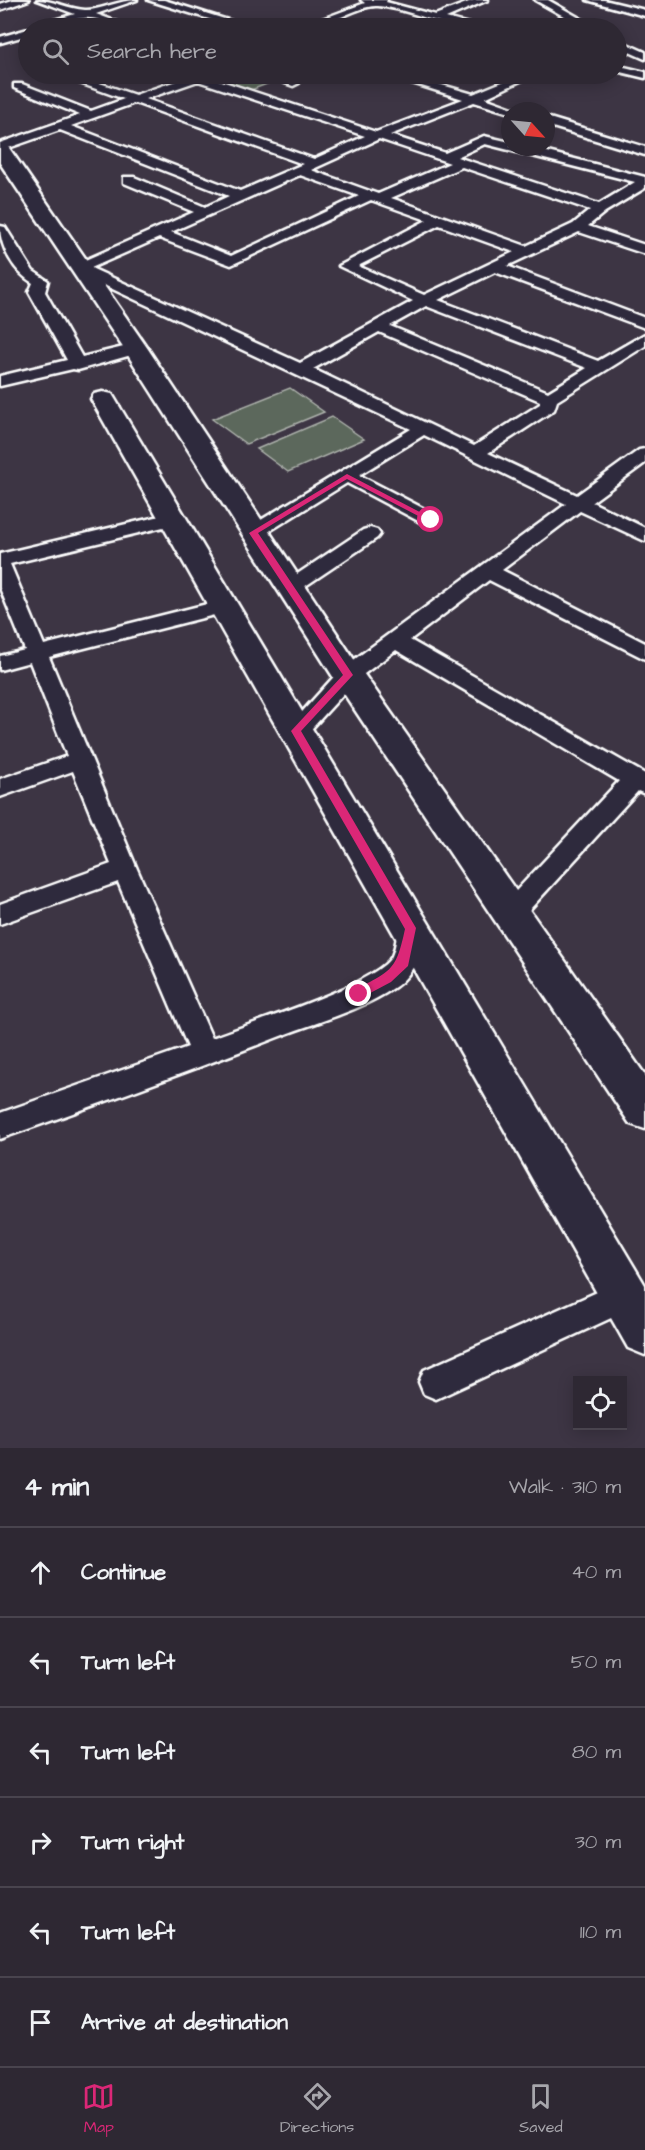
<!DOCTYPE html>
<html lang="en">
<head>
<meta charset="utf-8">
<style>
	body { margin:0; font-family:"Architects Daughter",sans-serif; background:#36303b; color:#f1f3f6 }
	.controls { position:absolute; right:18px; bottom:18px; display:grid; overflow:hidden; border-radius:0px; box-shadow:0 3px 15px #0003 }
	.controls button { width:54px; height:54px; display:grid; place-items:center; padding:0; border:0; border-bottom:2px solid #49444e; background:#2e2833; color:#f1f3f6; font:30px sans-serif }
	.compass { position:absolute; left:501px; top:102px; width:54px; height:54px; border-radius:50%; background:#2e2833; box-shadow:0 3px 15px #0003; rotate:117deg }
	.stop { position:absolute; width:18px; height:18px; margin:-14px; border:4px solid #db2777; border-radius:50%; background:#fff }
	.stop.end { background:#db2777; border-color:#fff; box-shadow:0 2px 6px #0008 }
	.list { margin:0; padding:0; list-style:none }
	h2 { display:flex; justify-content:space-between; align-items:center; height:78px; margin:0; padding:0 24px; font-size:26px }
	h2 small { font-size:20px; font-weight:400; color:#a7a6ac }
	.list li { display:grid; grid-template-columns:39px 1fr auto; gap:18px; align-items:center; box-sizing:border-box; height:90px; padding:0 24px; border-top:2px solid #49444e }
	.list b { display:block; font-size:22px; white-space:nowrap }
	.list em { font-size:20px; font-style:normal; color:#a7a6ac }
	.icon { flex:none; width:33px; height:33px; fill:none; stroke:currentColor; stroke-width:2; stroke-linecap:round; stroke-linejoin:round }
	.map { position:relative; flex:none; width:645px; height:1448px; overflow:hidden }
	.search { position:absolute; background:#2e2833; box-shadow:0 3px 15px #0003; left:18px; right:18px; top:18px; height:66px; display:flex; align-items:center; gap:15px; box-sizing:border-box; padding:0 21px; border-radius:33px; color:#a7a6ac; font-size:22px }
	.sheet { height:618px; background:#2e2833 }
	nav { display:flex; justify-content:space-around; align-items:center; box-sizing:border-box; height:84px; border-top:2px solid #49444e; background:#2e2833; font-size:16px; color:#a7a6ac }
	nav a { display:grid; justify-items:center; gap:3px }
	nav .on { color:#db2777 }
	.map>svg:first-child { display:block }
	.green { fill:#5c675b; stroke:#aeb3ad; stroke-width:1.5 }
	.lines { fill:none; stroke-linecap:round; stroke-linejoin:round }
	.street-casing { stroke:#fff; stroke-width:5 }
	.secondary-casing { stroke:#fff; stroke-width:5 }
	.street { fill:#2f2a3d; fill-rule:evenodd }
	.secondary { fill:#2f2a3d; fill-rule:evenodd }
	.route { fill:#db2777 }
</style>
</head>
<body>
<div class="map">
<svg width="645" height="1448" viewBox="0 0 645 1448">
	<rect width="100%" height="100%" fill="#3d3544"/>
	<filter id="ink" filterUnits="userSpaceOnUse"><feTurbulence type="fractalNoise" baseFrequency=".0167" numOctaves="2"/><feDisplacementMap in="SourceGraphic" scale="12" xChannelSelector="R" yChannelSelector="G"/><feConvolveMatrix kernelMatrix="1 2 1 2 8 2 1 2 1" color-interpolation-filters="sRGB"/></filter>
	<g filter="url(#ink)">
		<g class="green">
			<path d="M223,74H254L275,81L251,90L213,77Z"/>
			<path d="M290,388L324,412L246,444L212,419Z"/>
			<path d="M332,417L364,439L288,472L257,449Z"/>
		</g>
		<g class="lines">
			<g class="street-casing">
				<g id="street">
					<path d="M13,0H29L0,10V4Z"/>
					<path d="M37,0C54,0 68,9 85,10C98,11 119,0 137,0L96,14L134,28C117,30 101,16 84,18C66,19 51,28 33,28L34,26L75,14Z"/>
					<path d="M148,0H164L253,28H238Z"/>
					<path d="M361,0H387L386,2L435,15L474,0H488L446,18L476,26L477,28C442,28 412,9 378,6C357,4 325,31 298,28L365,3Z"/>
					<path d="M535,0H548L597,28H585Z"/>
					<path d="M587,0H604L645,10V16Z"/>
					<path d="M28,29V35L0,43V37Z"/>
					<path d="M616,39L645,52V59L616,46Z"/>
					<path d="M616,65L645,72V78L616,71Z"/>
					<path d="M59,74H73L135,95L188,77L187,74H212L209,77L376,132L463,99L390,76L389,74H404L473,94L522,74H535L485,98L521,111H510V113L474,102L390,135L445,153L484,136L510,142V147H528L645,177V188L605,212L588,226L645,245V254L579,232L507,266L645,318V328L495,272L438,300L598,361L645,334V346L557,401L554,410L488,453L577,495L639,450L645,449V463L592,502L645,528V541L580,511L502,570L645,643V659L489,580L410,640L645,774V794L638,791L520,920L511,923L502,920L498,913L502,906L619,781L396,650L356,680L304,737L296,739L288,737L285,731L340,670L566,504L424,435L359,475L438,516L440,520L438,524H424L347,483L260,537H246L243,533L246,529L411,429L74,271L72,268L74,265L194,212L124,183V177H134L205,207L229,196L60,130L0,151V143L80,115L14,88V84H22L91,111L124,99L60,76ZM198,81L365,136L314,159L146,99ZM135,103L303,164L240,191L71,126ZM379,139L450,163L378,194L311,170ZM485,144L635,182L599,204L457,157ZM462,167L590,210L573,224L526,246L391,198ZM300,175L359,196L231,256L171,232ZM371,200L427,220L339,266L413,301L300,363L91,268L159,238L231,265ZM439,225L514,252L424,295L358,266ZM426,306L587,368L548,392L390,326ZM379,332L540,401V404L474,446L313,369Z"/>
					<path d="M260,74H276L299,83L293,86Z"/>
					<path d="M546,117L645,147V155L546,125Z"/>
					<path d="M0,226L5,227L33,271L48,281L45,292L82,357L136,344L142,346L144,349L142,352L78,370L73,369L0,386V376L67,360L29,292L33,283C14,272 0,247 0,226Z"/>
					<path d="M173,513L182,519L180,523L10,564L44,645L223,600L230,601L233,606L230,611L49,657L137,869L212,1038C246,1025 378,984 392,956C397,945 396,932 402,921L411,918L420,921C431,942 413,975 395,987C361,1011 316,1022 278,1037C186,1073 93,1106 0,1139V1113L188,1047L118,882L0,924V904L111,864L73,771L0,797V779L67,756L30,662L0,670V656L25,650L0,588V554Z"/>
					<path d="M370,528L377,530L380,534L377,538L298,591H284L281,587L284,583L363,530Z"/>
					<path d="M624,1280L635,1285L640,1296L635,1307L436,1399L424,1394L419,1382L424,1370Z"/>
				</g>
			</g>
			<g class="secondary-casing">
				<g id="secondary">
					<path d="M0,143L7,145L148,349L359,667L645,1075V1129L630,1124L337,683L124,349L0,163Z"/>
					<path d="M103,392L112,394L115,399L645,1285V1355L628,1348L91,399L94,394Z"/>
				</g>
			</g>
			<use href="#street" class="street"/>
			<use href="#secondary" class="secondary"/>
		</g>
	</g>
	<path class="route" d="M347,474L435,520L428,521L347,479L258,533L353,675L301,731L416,928L408,966L391,982L359,999L355,997V990C392,970 396,971 405,929L291,731L343,675L249,533Z"/>
</svg>
<div class="controls">
<button><svg class="icon" aria-label="locate" viewBox="0 0 24 24"><circle cx="12" cy="12" r="6"/><path d="M12 2v4M12 18v4M2 12h4M18 12h4"/></svg></button>
</div>
<svg class="compass" viewBox="-18 -18 36 36"><path d="M0-13l5 13h-10z" fill="#e53935"/><path d="M0 13l5-13h-10z" fill="#a7a6ac"/></svg>
<div class="stop" style="left:431px;top:520px"></div>
<div class="stop end" style="left:359px;top:994px"></div>
<div class="search"><svg class="icon" aria-label="search" viewBox="0 0 24 24"><circle cx="10" cy="10" r="6"/><path d="M15 15l6 6"/></svg>Search here</div>
</div>
<section class="sheet">
<h2>4 min<small>Walk · 310 m</small></h2>
<ul class="list">
<li><svg class="icon" aria-label="ahead" viewBox="0 0 24 24"><path d="M12 20V5M6 11l6-6 6 6"/></svg><div><b>Continue</b></div><em>40 m</em></li>
<li><svg class="icon" aria-label="left" viewBox="0 0 24 24"><path d="M17 20v-9H6M10 6l-5 5 5 5"/></svg><div><b>Turn left</b></div><em>50 m</em></li>
<li><svg class="icon" aria-label="left" viewBox="0 0 24 24"><path d="M17 20v-9H6M10 6l-5 5 5 5"/></svg><div><b>Turn left</b></div><em>80 m</em></li>
<li><svg class="icon" aria-label="right" viewBox="0 0 24 24"><path d="M7 20v-9h11M14 6l5 5-5 5"/></svg><div><b>Turn right</b></div><em>30 m</em></li>
<li><svg class="icon" aria-label="left" viewBox="0 0 24 24"><path d="M17 20v-9H6M10 6l-5 5 5 5"/></svg><div><b>Turn left</b></div><em>110 m</em></li>
<li><svg class="icon" aria-label="arrive" viewBox="0 0 24 24"><path d="M6 21V4h12l-3 4 3 4H6"/></svg><div><b>Arrive at destination</b></div></li>
</ul>
</section>
<nav>
<a class="on"><svg class="icon" aria-label="map" viewBox="0 0 24 24"><path d="M3 6l6-2 6 2 6-2v14l-6 2-6-2-6 2zM9 4v14M15 6v14"/></svg>Map</a>
<a><svg class="icon" aria-label="directions" viewBox="0 0 24 24"><path d="M12 3l9 9-9 9-9-9zM9 14v-3h6M13 9l2 2-2 2"/></svg>Directions</a>
<a><svg class="icon" aria-label="saved" viewBox="0 0 24 24"><path d="M7 4h10v16l-5-4-5 4z"/></svg>Saved</a>
</nav>
</body>
</html>
